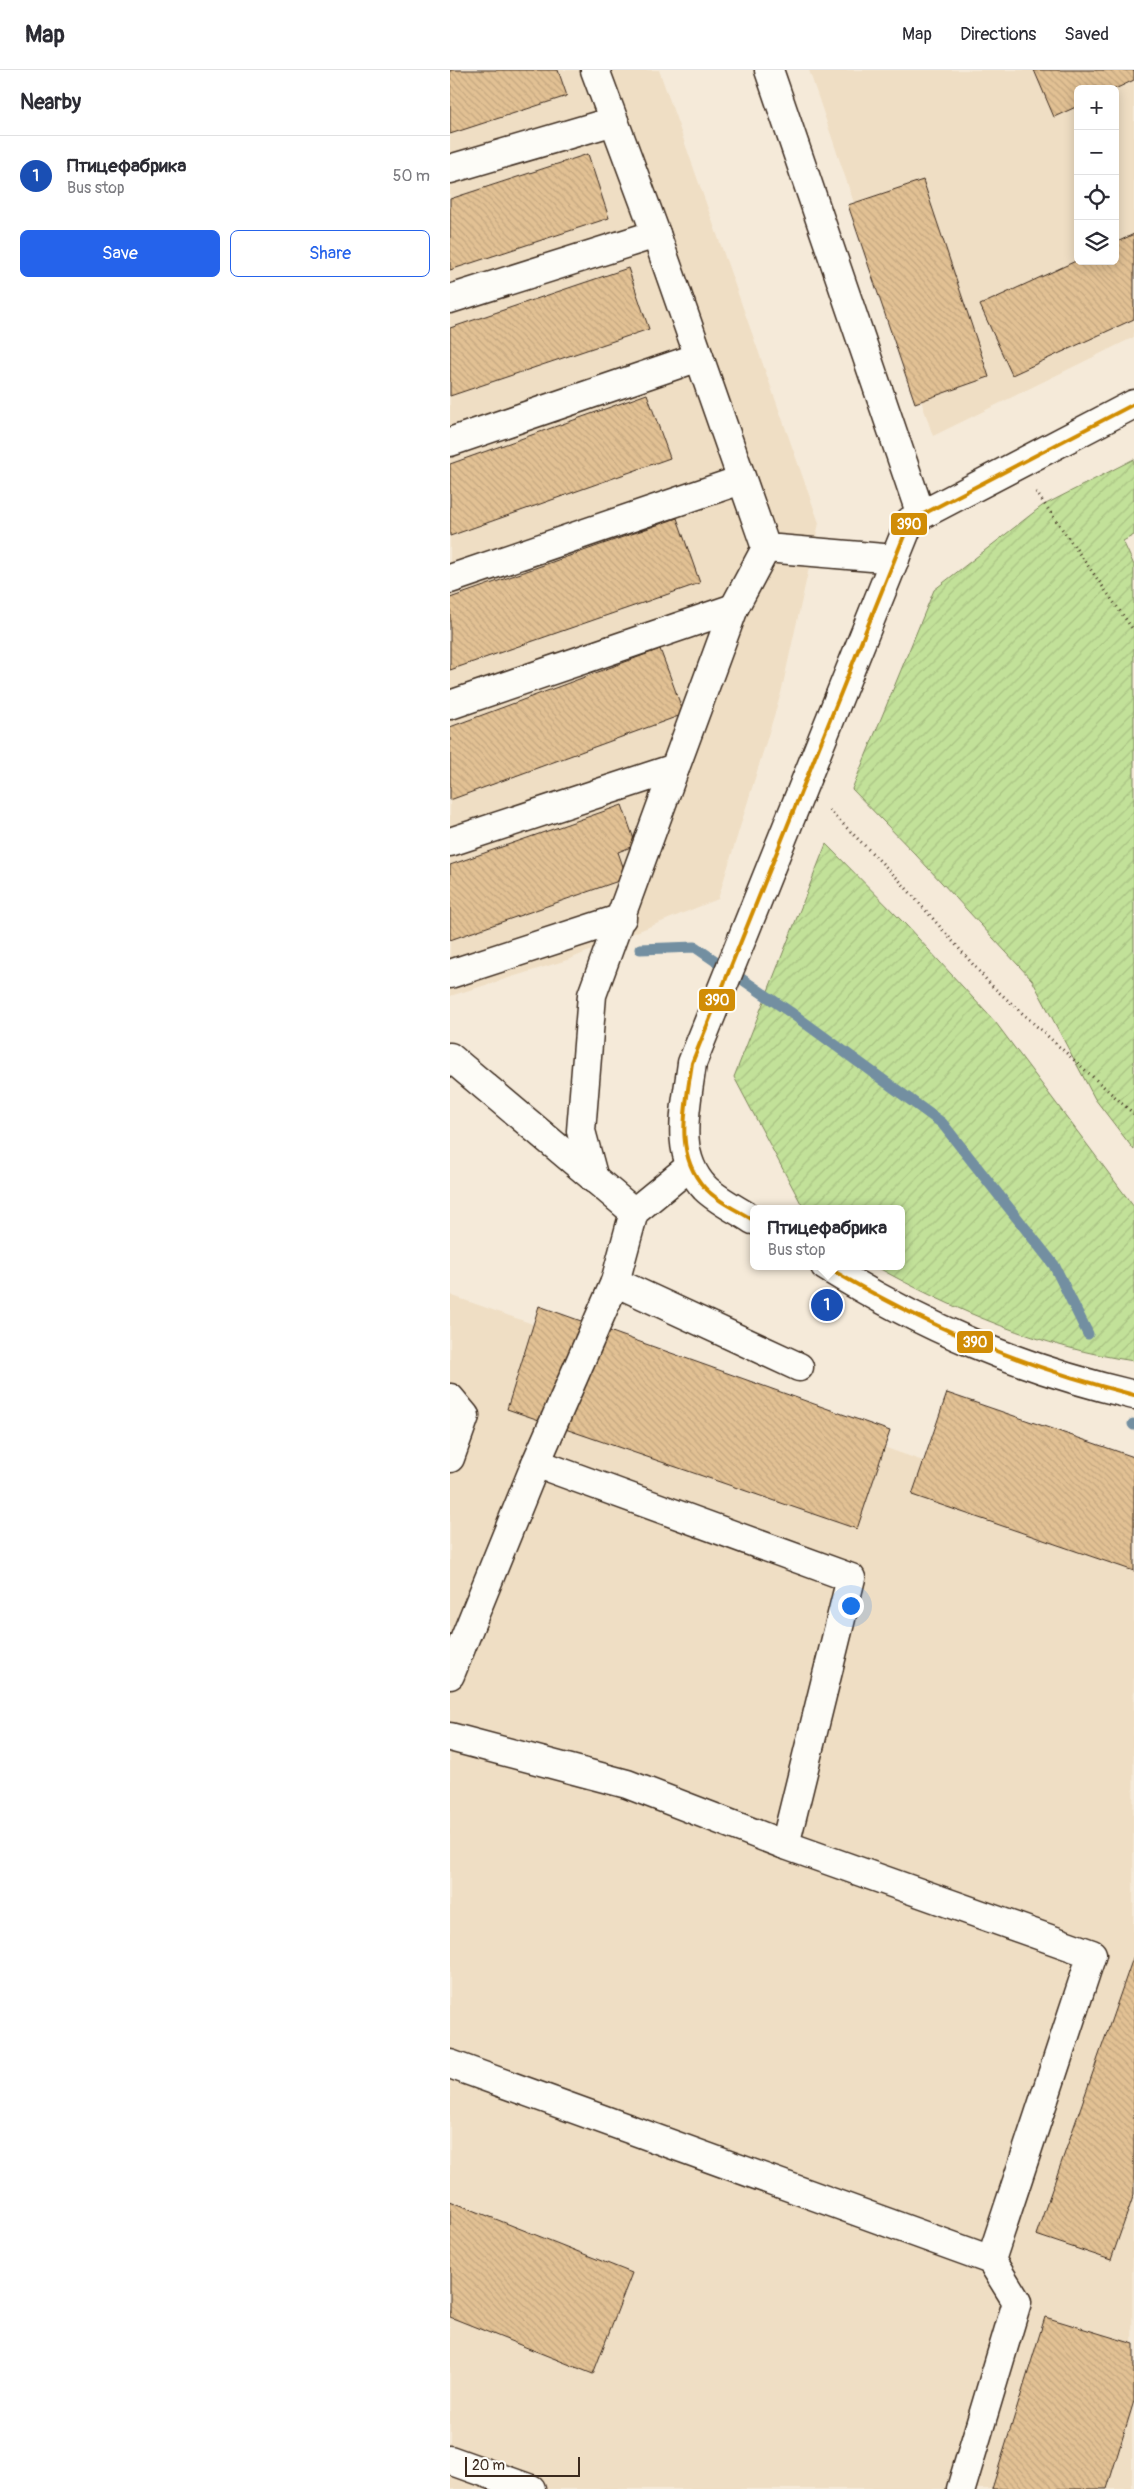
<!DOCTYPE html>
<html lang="en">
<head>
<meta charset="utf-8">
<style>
	body { margin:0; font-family:Pangolin,sans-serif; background:#f2f2f3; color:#2b2b33 }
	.controls { position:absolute; right:15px; top:15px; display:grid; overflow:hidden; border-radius:8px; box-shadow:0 2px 12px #0003 }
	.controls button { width:45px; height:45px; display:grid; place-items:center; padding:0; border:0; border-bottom:1px solid #e1e1e2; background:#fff; color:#2b2b33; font:25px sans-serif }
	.scale { position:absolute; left:15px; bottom:12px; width:115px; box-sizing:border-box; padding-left:5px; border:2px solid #3b2a1e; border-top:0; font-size:14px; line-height:18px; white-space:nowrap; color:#3b2a1e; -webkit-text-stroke:4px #fdfcf7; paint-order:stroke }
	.you { position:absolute; left:400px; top:1535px; width:18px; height:18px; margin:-12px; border:4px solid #fff; border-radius:50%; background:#1a73e8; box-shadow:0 0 0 8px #1a73e833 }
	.badge { display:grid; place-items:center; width:32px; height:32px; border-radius:50%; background:#2563eb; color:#fff; font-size:16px; font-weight:700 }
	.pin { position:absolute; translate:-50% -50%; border:2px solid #fff; box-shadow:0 1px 5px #0006 }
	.popup { position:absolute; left:300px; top:1135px; width:155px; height:65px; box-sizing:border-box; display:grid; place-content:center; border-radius:8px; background:#fff; filter:drop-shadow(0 1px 4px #0005); font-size:16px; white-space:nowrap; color:#7c7c81 }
	.popup b { font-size:19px; color:#2b2b33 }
	.popup::after { content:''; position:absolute; left:50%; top:100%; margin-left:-10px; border:10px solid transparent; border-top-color:#fff }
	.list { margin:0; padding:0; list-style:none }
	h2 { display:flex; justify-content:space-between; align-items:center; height:65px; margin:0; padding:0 20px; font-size:21px }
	h2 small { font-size:16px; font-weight:400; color:#7c7c81 }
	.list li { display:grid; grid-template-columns:32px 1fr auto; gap:15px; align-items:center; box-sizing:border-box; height:80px; padding:0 20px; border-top:1px solid #e1e1e2 }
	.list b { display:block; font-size:19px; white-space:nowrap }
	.list p { margin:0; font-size:16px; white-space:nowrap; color:#7c7c81 }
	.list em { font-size:16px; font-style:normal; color:#7c7c81 }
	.actions { display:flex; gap:10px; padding:15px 20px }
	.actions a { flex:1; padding:11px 0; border:1px solid #2563eb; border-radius:8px; text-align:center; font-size:18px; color:#2563eb }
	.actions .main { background:#2563eb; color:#fff }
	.icon { flex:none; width:28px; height:28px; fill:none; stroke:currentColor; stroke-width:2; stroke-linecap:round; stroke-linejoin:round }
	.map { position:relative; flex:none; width:684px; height:2419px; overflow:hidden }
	header { display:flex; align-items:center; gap:30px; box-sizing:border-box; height:70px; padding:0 25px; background:#fff; border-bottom:1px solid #e1e1e2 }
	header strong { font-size:24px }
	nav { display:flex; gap:28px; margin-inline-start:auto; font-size:18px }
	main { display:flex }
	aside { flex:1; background:#fff }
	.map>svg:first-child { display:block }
	.built { fill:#efdec4; fill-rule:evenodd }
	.garden { fill:url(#garden-furrows); stroke:#7e865c }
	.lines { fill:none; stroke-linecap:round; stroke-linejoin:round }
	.stream { stroke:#738fa1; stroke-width:11 }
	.building { fill:url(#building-back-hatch); stroke:#3b2a1e }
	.minor-casing { stroke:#3b2a1e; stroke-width:31 }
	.path { stroke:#3b2a1e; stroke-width:3; stroke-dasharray:1 4; stroke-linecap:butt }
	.minor { stroke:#fdfcf7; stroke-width:28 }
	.bus-1-casing { stroke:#fdfcf7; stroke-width:8 }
	.bus-1 { stroke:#d18d06; stroke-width:4 }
	.line-badge { stroke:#fdfcf7; stroke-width:2 }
	.badge-label { font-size:14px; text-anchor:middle; font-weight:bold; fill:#fff }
</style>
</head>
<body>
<header>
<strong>Map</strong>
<nav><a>Map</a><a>Directions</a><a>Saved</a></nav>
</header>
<main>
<aside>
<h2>Nearby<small></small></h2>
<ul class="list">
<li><span class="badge" style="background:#1a4fb4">1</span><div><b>Птицефабрика</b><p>Bus stop</p></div><em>50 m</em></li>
</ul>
<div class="actions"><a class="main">Save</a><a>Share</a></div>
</aside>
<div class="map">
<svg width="684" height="2419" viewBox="0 0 684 2419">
	<defs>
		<pattern id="garden-furrows" width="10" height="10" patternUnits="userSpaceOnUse" patternTransform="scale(1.25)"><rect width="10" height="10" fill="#c2e199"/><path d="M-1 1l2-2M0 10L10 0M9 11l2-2" fill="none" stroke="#a8c183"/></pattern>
		<pattern id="building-back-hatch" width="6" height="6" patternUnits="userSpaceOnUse" patternTransform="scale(1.25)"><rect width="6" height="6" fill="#e2c194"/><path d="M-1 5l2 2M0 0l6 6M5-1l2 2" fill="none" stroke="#c3a67f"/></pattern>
	</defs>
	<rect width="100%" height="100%" fill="#f5ead9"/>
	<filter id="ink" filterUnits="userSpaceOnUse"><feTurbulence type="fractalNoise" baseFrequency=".02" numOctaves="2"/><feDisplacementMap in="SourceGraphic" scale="10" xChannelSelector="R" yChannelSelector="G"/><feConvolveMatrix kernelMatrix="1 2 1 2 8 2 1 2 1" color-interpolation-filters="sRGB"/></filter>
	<g filter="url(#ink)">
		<g class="built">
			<path d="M0,0H209L369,453L331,623L268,829L117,890L0,926Z"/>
			<path d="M359,0H684V267L483,366ZM628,19H665V191H628Z"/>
			<path d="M0,1225L684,1465L682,2419H0Z"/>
		</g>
		<g class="garden">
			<path d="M684,389V465L673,471L684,495V1080L645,1029L582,910L466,785L402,719L484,520L592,436Z"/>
			<path d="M376,774L456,855L546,953L684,1137V1291C593,1278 505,1241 425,1196H451V1139H354L284,1007Z"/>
		</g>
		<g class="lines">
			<g class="stream">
				<path d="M190,879L245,877L340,942L492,1053L604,1195L638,1264"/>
				<path d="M683,1354L684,1355"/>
			</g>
		</g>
		<g class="building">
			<path d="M0,0H108L117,26L0,64Z"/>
			<path d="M584,0H684V10L665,19H628V36L604,47Z"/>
			<path d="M138,84L159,148L0,200V129Z"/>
			<path d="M473,110L539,307L465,333L398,135Z"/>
			<path d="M684,164V249L562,305L530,235L628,190L665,191V173Z"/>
			<path d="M178,198L199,259L0,326V258Z"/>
			<path d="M197,324L220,388L0,466V394Z"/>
			<path d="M227,448L250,513L0,600V528Z"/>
			<path d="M210,579L234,644L0,730V657Z"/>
			<path d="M172,735L186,775L168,782L177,808L0,870V795Z"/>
			<path d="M89,1236L440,1361L407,1459L57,1339Z"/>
			<path d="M497,1323L684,1387V1501L462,1425Z"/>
			<path d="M684,1885V2124L661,2190L586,2165Z"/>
			<path d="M0,2131L182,2203L143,2304L0,2247Z"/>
			<path d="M595,2247L684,2274V2331L657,2419H542Z"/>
		</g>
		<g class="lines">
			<g class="minor-casing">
				<g id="minor">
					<path d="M145,0L206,164L316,478L445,489"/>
					<path d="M319,0L471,445"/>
					<path d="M0,99L164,51"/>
					<path d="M0,229L206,164"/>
					<path d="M0,372L249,287"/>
					<path d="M0,509L291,410"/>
					<path d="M0,635L284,538"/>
					<path d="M0,772L225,698L284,538L316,478"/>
					<path d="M0,904L172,848"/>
					<path d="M0,987L184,1142"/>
					<path d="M239,1097L184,1142L165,1212L349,1297"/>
					<path d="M144,1109L131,1061L142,925L225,698"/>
					<path d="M303,1150C288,1140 268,1131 255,1118C222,1083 237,1035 242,993L460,451L684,334"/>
					<path d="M375,1196C475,1258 569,1298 684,1325"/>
					<path d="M0,1328L15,1346L0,1388"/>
					<path d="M86,1393L165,1212"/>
					<path d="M0,1605L86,1393L401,1508L335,1775L642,1884L541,2190L567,2232L511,2419"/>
					<path d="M0,1667L177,1714L335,1775"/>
					<path d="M0,1994L541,2190"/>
					<path d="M0,2390L81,2419"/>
				</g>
			</g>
			<g class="path">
				<path d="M586,422L684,561"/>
				<path d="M379,740L449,810L541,915L684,1044"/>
			</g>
			<use href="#minor" class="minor"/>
			<g class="bus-1-casing">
				<g id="bus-1">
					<path d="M303,1150C287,1140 268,1132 255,1118C223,1084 236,1035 242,993L460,451L684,334"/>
					<path d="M375,1196C476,1256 570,1296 684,1325"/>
				</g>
			</g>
			<use href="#bus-1" class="bus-1"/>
		</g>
	</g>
	<g class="line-badge">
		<rect x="440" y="442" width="38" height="24" rx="5" fill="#d18d06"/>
		<rect x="248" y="918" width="38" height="24" rx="5" fill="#d18d06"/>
		<rect x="506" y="1260" width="38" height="24" rx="5" fill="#d18d06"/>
	</g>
	<g class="badge-label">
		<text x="459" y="459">390</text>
		<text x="267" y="935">390</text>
		<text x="525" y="1277">390</text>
	</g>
</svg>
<div class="controls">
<button>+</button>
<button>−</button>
<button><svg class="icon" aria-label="locate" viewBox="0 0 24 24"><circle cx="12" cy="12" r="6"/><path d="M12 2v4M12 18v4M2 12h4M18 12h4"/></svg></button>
<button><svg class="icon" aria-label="layers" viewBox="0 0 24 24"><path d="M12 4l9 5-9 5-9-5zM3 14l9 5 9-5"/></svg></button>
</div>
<div class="scale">20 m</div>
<div class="you"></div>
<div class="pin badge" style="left:377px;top:1235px;background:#1a4fb4">1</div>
<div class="popup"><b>Птицефабрика</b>Bus stop</div>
</div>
</main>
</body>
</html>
